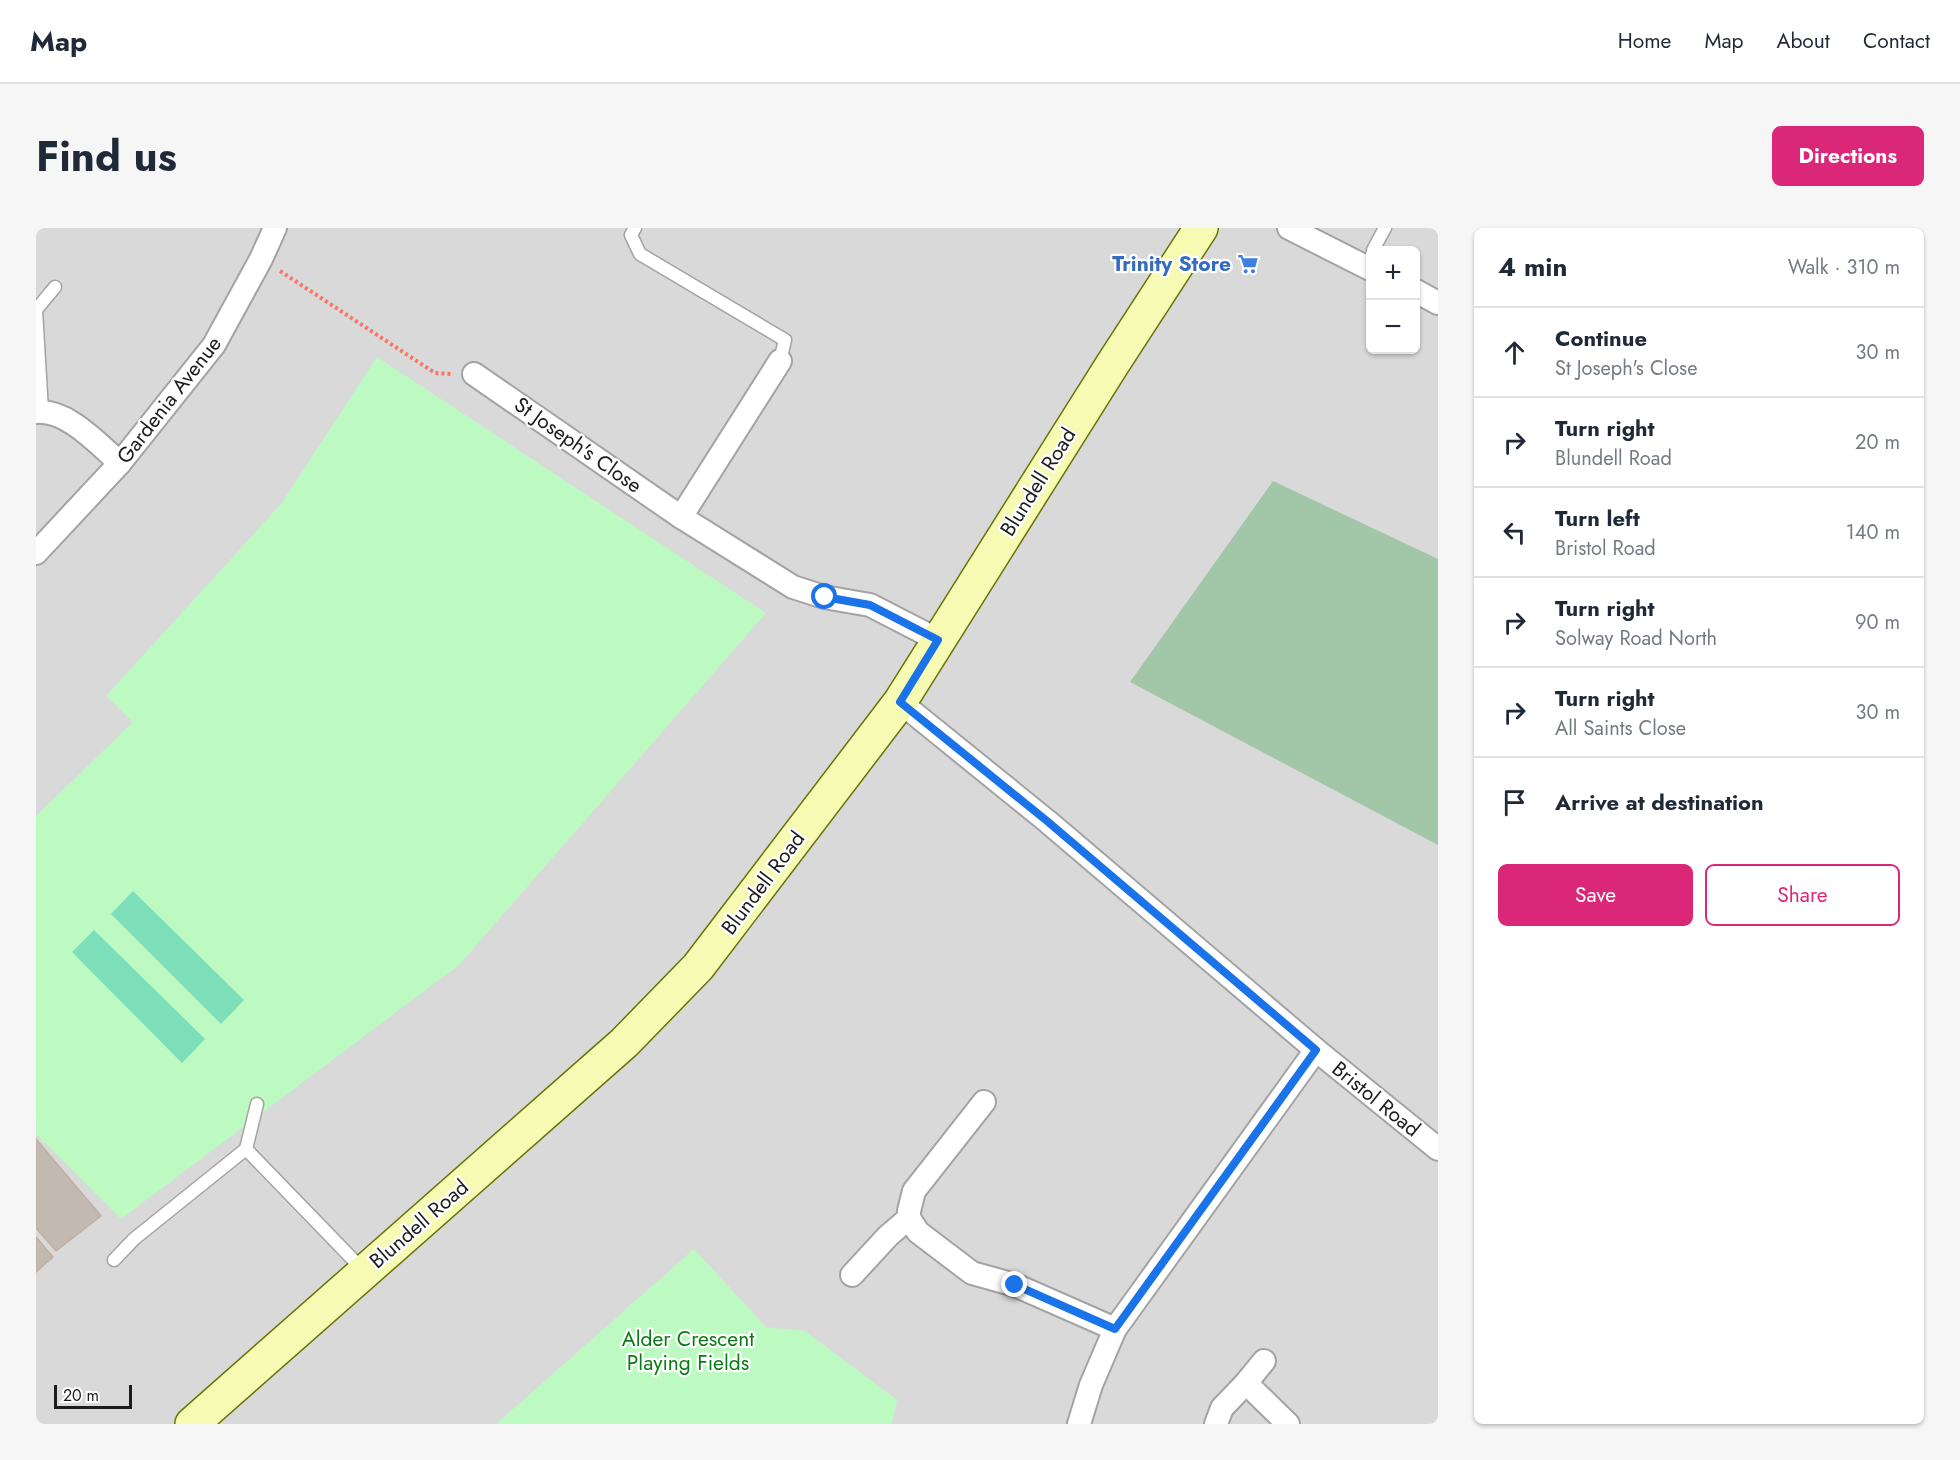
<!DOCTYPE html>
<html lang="en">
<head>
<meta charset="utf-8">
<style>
	body { margin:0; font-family:Jost,sans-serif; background:#f6f6f7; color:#1f2937 }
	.controls { position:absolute; right:18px; top:18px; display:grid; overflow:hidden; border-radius:9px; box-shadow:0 2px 4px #0004 }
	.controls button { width:54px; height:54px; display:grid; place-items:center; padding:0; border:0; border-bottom:2px solid #e0e1e3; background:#fff; color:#1f2937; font:30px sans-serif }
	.scale { position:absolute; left:18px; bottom:15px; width:78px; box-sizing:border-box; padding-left:6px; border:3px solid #1c1c1c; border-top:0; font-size:16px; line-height:21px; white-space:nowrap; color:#1c1c1c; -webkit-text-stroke:4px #fff; paint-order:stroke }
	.stop { position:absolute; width:18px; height:18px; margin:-14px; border:4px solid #1a73e8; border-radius:50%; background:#fff }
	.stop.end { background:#1a73e8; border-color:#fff; box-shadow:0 2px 6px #0008 }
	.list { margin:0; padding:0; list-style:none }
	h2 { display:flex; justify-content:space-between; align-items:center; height:78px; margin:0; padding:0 24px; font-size:26px }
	h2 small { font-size:20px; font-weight:400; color:#747a83 }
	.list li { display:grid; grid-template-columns:39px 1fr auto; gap:18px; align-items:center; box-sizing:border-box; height:90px; padding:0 24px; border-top:2px solid #e0e1e3 }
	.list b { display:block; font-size:22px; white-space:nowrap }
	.list p { margin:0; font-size:20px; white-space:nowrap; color:#747a83 }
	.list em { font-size:20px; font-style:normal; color:#747a83 }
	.actions { display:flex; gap:12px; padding:18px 24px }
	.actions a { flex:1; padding:14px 0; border:2px solid #db2777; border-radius:9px; text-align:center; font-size:21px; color:#db2777 }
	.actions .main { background:#db2777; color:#fff }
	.icon { flex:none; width:33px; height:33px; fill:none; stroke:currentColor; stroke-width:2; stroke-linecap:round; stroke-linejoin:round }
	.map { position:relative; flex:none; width:1402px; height:1196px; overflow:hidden; border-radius:9px }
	header { display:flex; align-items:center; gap:36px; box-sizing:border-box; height:84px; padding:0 30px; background:#fff; border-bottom:2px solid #e0e1e3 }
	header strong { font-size:28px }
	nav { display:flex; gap:33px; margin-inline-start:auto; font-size:21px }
	.intro { display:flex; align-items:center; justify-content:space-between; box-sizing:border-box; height:144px; padding:0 36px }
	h1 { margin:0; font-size:42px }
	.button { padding:15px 27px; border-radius:9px; background:#db2777; color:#fff; font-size:21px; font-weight:700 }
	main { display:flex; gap:36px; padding:0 36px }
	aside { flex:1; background:#fff; border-radius:9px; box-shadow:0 2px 4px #0004 }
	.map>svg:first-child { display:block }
	.residential { fill:#dad9d9; fill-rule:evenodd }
	.cemetery { fill:#a2c7a8 }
	.park { fill:#bcfac2 }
	.pitch { fill:#7ddfba }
	.building { fill:#c2b9b1; stroke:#c0b0a4; stroke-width:1.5 }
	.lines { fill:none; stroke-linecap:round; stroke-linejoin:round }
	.lane-casing { stroke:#a3a3a3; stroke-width:15 }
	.street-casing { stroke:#a3a3a3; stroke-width:26 }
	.secondary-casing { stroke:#677403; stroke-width:36 }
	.path { stroke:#fc7564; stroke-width:4; stroke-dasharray:3 3; stroke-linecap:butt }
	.lane { stroke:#fff; stroke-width:12 }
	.street { stroke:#fff; stroke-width:22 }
	.secondary { stroke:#f6fab3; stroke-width:33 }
	.route { stroke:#1a73e8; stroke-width:8 }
	.labels { text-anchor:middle; stroke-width:4.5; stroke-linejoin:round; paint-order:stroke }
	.shop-label { font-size:21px; font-weight:bold; fill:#366cbe; stroke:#fff; text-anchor:end }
	.street-label { font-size:21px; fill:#1c1c1c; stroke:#fff }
	.park-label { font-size:21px; fill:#097c13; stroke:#fff }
</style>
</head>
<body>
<header>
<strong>Map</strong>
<nav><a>Home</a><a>Map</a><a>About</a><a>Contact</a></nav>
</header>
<div class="intro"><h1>Find us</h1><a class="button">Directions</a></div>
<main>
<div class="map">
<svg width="1402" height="1196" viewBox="0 0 1402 1196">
	<rect width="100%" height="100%" fill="#eeeae2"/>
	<path class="residential" d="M0,0H1402V1196H0ZM1334,22H1380V122H1334Z"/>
	<path class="cemetery" d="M1237,253L1402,331V617L1094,454Z"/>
	<g class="park">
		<path d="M341,129L730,385L423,737L85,991L0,906V588L97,494L70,468L245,276Z"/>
		<path d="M658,1021L730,1099L769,1103L861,1172L856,1196H460Z"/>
	</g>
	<g class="pitch">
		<path d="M97,663L208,772L185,796L75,686Z"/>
		<path d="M58,702L169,811L146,835L36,724Z"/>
	</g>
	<g class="building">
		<path d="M0,911L65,988L20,1023L0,1000Z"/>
		<path d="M0,1009L17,1029L0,1044Z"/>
	</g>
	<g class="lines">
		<g class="lane-casing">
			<g id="lane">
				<path d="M599,0L595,7L604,26L749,112L744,133"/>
				<path d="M1337,22L1349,0"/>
				<path d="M6,183L0,82L19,59"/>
				<path d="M210,921L221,876"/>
				<path d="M78,1032L98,1011L210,921L328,1043"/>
			</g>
		</g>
		<g class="street-casing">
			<g id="street">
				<path d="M1253,0L1334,41"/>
				<path d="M1380,63L1402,75"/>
				<path d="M438,146L645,289L757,359L788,369L834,377L902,412"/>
				<path d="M0,184C31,181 62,216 84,235"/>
				<path d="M645,289L744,133"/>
				<path d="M0,325L84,235L178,117L225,31L239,0"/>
				<path d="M864,474L1011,593L1280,822L1402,921"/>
				<path d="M948,874L878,963L873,983V990L882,1004L936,1045L979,1057L1079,1101"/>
				<path d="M816,1047L852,1008L873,990"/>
				<path d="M1210,1155L1228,1133"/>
				<path d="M1043,1196L1055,1157L1079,1101L1280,822"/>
				<path d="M1180,1196L1186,1180L1210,1155L1252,1196"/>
			</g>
		</g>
		<g class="secondary-casing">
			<path id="secondary" d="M156,1196L588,815L662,739L864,474L1076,137L1165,0"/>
		</g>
		<path class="path" d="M244,43L399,145L416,146"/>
		<use href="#lane" class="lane"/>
		<use href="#street" class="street"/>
		<use href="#secondary" class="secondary"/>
	</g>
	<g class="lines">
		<path class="route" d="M789,369L834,377L902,412L864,474L1011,593L1280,822L1079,1101L979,1057"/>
	</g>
	<defs>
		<g id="supermarket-bare" transform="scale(1.62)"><path d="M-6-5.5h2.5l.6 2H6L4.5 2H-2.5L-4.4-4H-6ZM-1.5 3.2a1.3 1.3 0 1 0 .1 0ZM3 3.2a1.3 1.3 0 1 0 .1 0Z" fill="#3f7fe0" stroke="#fff" stroke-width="2.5" paint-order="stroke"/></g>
	</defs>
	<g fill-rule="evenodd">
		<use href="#supermarket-bare" x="1212" y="36"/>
	</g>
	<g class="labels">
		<g class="shop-label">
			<text x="1195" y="43">Trinity Store</text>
		</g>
		<g class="street-label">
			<text transform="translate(133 172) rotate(-52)" y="7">Gardenia Avenue</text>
			<text transform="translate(542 217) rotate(35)" y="7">St Joseph's Close</text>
			<text transform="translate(1002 254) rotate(-58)" y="7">Blundell Road</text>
			<text transform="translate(727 655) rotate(-53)" y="7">Blundell Road</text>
			<text transform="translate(1340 871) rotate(39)" y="7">Bristol Road</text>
			<text transform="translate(383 996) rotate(-41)" y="7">Blundell Road</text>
		</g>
		<g class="park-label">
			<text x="652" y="1118">Alder Crescent<tspan x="652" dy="24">Playing Fields</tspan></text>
		</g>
	</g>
</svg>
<div class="controls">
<button>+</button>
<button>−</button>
</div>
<div class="scale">20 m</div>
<div class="stop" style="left:789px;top:369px"></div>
<div class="stop end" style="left:979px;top:1057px"></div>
</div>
<aside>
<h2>4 min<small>Walk · 310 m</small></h2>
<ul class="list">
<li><svg class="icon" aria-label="ahead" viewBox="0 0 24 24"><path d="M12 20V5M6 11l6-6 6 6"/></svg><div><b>Continue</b><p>St Joseph's Close</p></div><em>30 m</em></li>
<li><svg class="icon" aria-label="right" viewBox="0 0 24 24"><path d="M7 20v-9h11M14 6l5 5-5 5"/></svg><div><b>Turn right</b><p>Blundell Road</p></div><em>20 m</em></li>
<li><svg class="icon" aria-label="left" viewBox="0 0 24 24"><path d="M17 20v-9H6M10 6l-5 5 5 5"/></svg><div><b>Turn left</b><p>Bristol Road</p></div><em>140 m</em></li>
<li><svg class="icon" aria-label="right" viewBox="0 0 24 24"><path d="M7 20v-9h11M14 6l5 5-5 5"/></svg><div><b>Turn right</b><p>Solway Road North</p></div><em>90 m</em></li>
<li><svg class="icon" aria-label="right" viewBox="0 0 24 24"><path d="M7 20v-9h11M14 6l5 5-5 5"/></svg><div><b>Turn right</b><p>All Saints Close</p></div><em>30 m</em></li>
<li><svg class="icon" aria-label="arrive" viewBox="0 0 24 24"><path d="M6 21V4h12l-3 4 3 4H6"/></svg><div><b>Arrive at destination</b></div></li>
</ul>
<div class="actions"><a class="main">Save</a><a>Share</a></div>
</aside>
</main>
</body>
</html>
